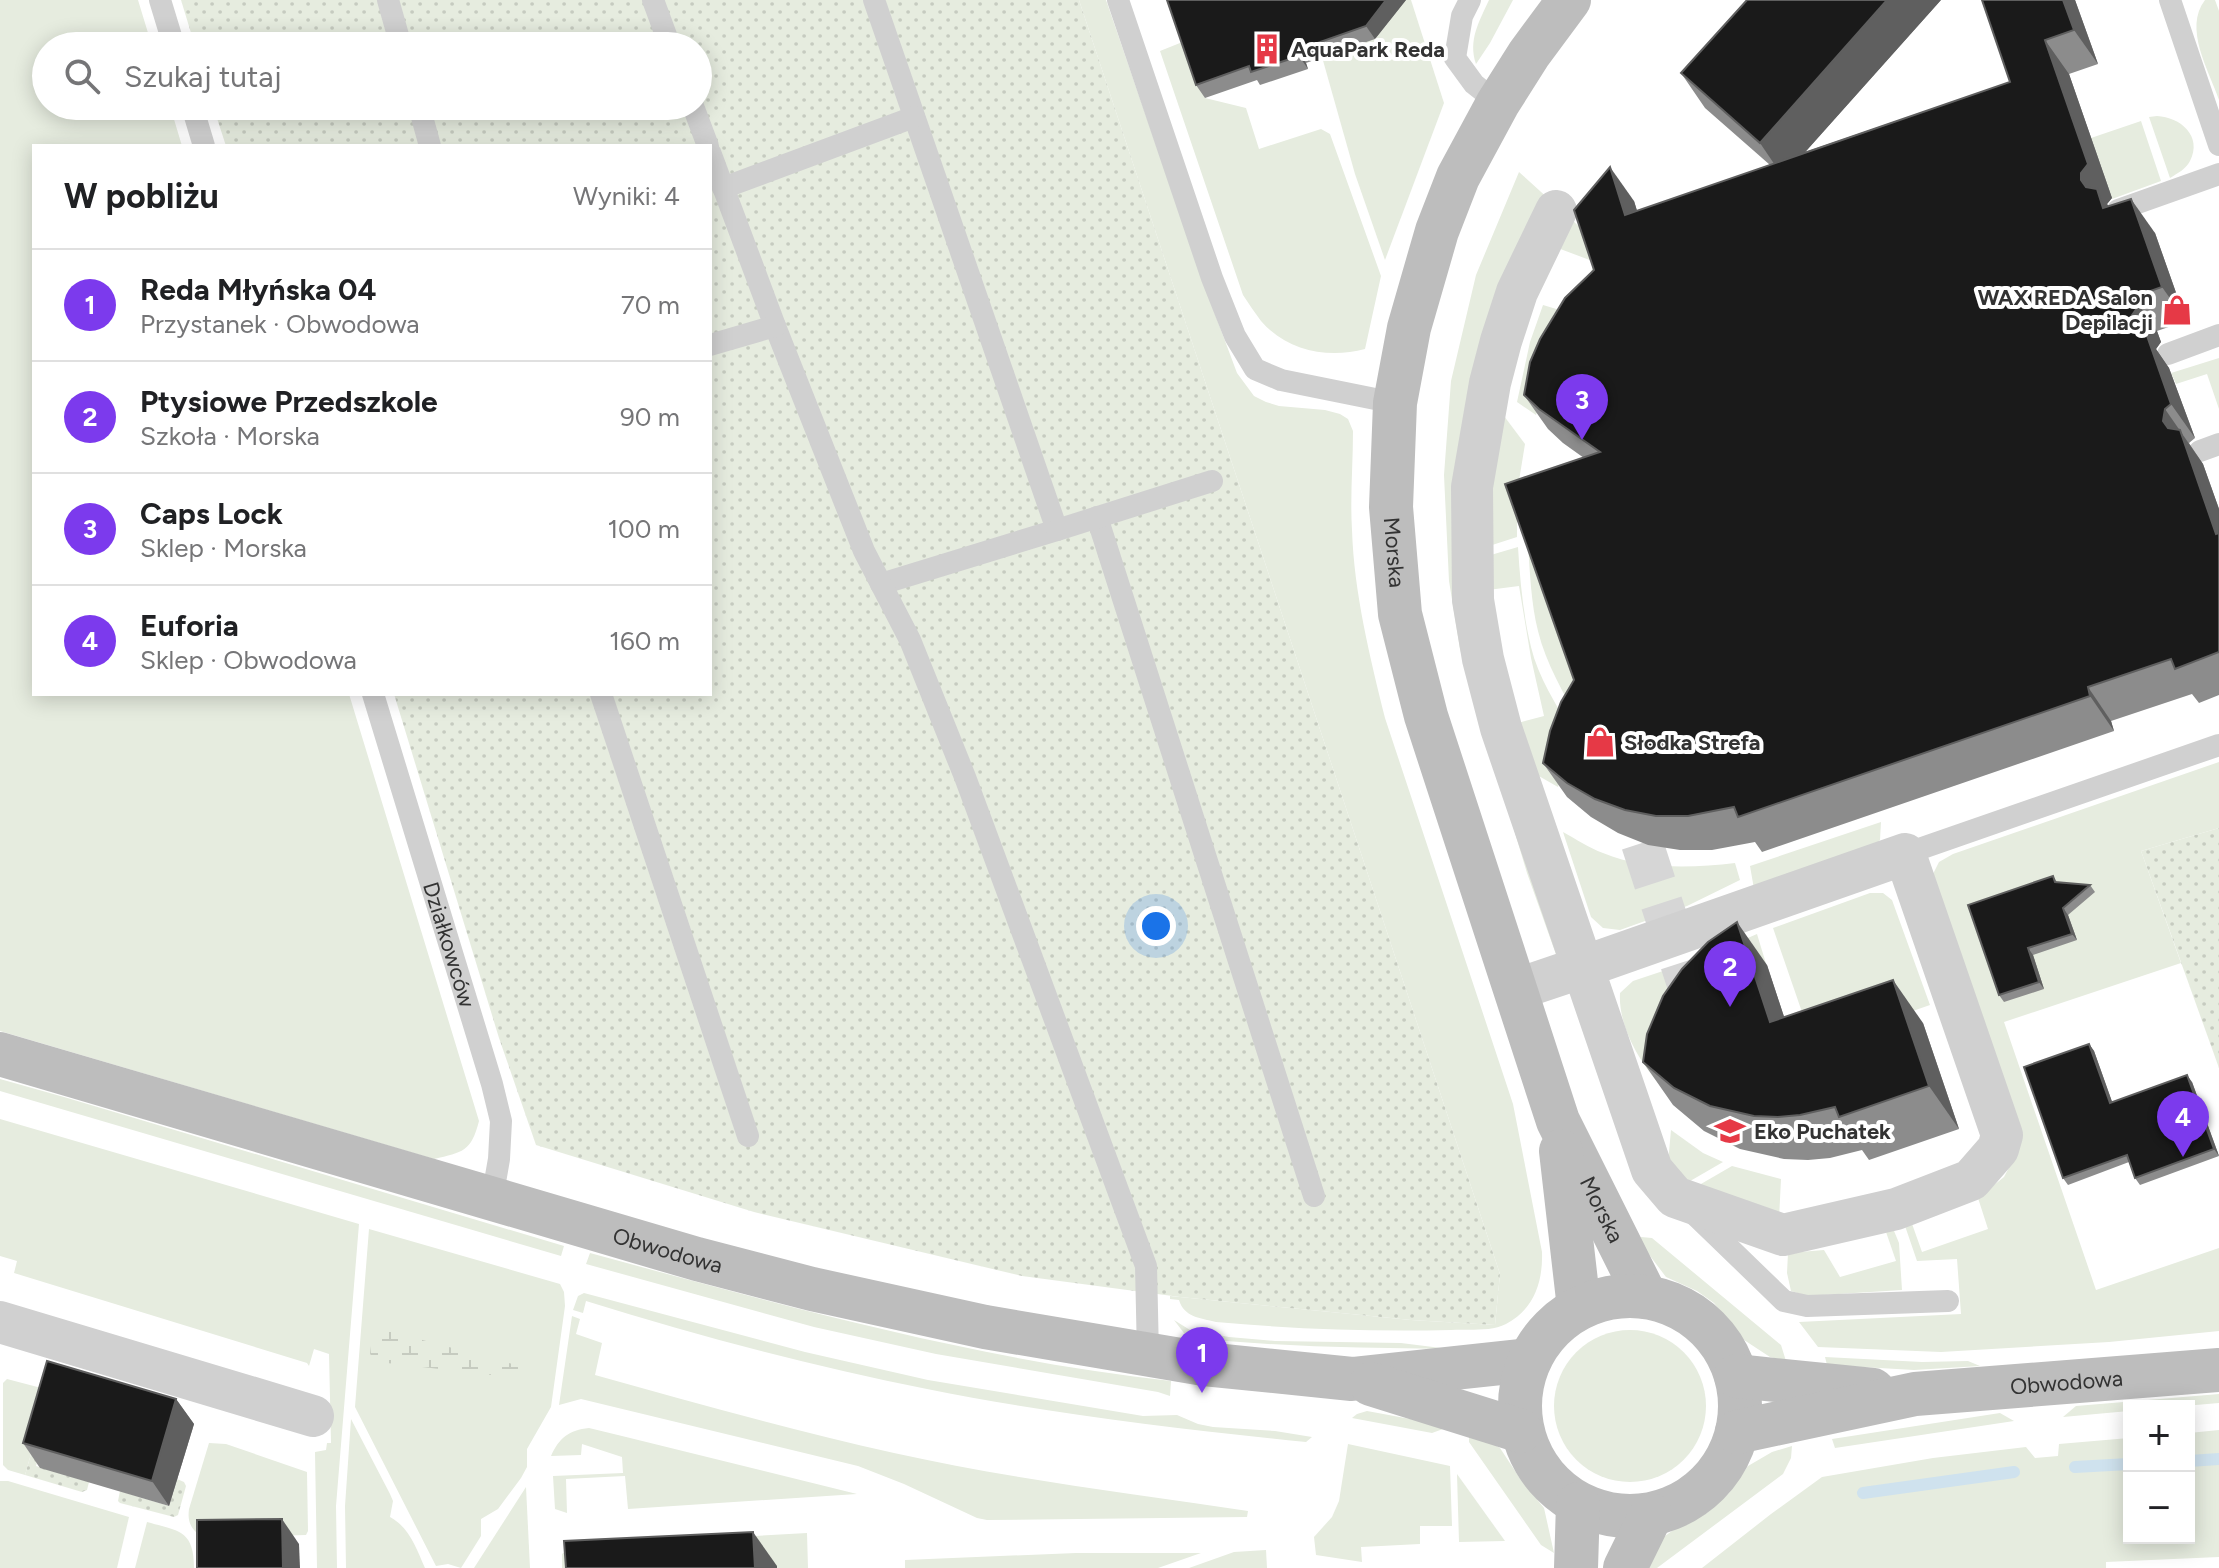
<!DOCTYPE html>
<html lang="pl">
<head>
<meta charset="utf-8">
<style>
	body { margin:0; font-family:Figtree,sans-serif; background:#f2f2f2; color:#202124 }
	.controls { position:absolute; right:24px; bottom:24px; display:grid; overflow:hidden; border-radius:0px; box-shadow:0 4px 20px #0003 }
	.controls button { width:72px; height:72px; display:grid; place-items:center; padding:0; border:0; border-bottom:2px solid #e0e0e0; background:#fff; color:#202124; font:40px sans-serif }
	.you { position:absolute; left:1156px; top:926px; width:28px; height:28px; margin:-20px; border:6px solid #fff; border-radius:50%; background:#1a73e8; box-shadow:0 0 0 12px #1a73e833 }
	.badge { display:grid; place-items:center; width:52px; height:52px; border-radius:50%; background:#7c3aed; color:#fff; font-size:26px; font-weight:700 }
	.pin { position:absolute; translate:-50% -66px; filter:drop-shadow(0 2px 4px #0008) }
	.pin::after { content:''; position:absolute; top:42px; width:28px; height:24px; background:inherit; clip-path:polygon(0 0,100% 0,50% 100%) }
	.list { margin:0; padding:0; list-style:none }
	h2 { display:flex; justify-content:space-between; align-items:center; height:104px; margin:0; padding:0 32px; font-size:34px }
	h2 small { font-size:26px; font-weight:400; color:#757577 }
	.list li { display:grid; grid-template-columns:52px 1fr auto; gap:24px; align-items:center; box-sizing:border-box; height:112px; padding:0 32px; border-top:2px solid #e0e0e0 }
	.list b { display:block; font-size:30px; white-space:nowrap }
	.list p { margin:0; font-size:26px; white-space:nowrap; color:#757577 }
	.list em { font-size:26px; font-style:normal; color:#757577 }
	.icon { flex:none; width:44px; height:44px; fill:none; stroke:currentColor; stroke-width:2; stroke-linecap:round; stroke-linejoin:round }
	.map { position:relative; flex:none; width:2219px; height:1568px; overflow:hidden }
	.search { position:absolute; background:#fff; box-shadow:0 4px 20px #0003; left:32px; top:32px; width:680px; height:88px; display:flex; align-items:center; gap:20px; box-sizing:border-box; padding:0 28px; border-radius:44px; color:#757577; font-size:30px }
	.panel { position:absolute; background:#fff; box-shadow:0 4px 20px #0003; left:32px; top:144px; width:680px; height:552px; border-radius:0px }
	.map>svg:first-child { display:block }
	.green { fill:#e6ecdf }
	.wetland { fill:url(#wetland-marsh) }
	.garden { fill:url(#garden-dots) }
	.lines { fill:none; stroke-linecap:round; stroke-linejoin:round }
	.stream { stroke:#cfe2ee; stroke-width:12 }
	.street-tunnel { stroke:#d6d6d6; stroke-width:42; stroke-dasharray:42 21; stroke-linecap:butt }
	.lane { stroke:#d0d0d0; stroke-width:22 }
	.street { stroke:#d0d0d0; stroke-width:42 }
	.secondary { stroke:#bdbdbd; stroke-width:44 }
	.wall { fill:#8c8c8c }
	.shaded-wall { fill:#5f5f5f }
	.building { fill:#1a1a1a; stroke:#5f5f5f; stroke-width:2 }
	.labels { text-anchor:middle; stroke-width:8; stroke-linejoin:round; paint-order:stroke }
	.poi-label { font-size:22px; font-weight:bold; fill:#333; stroke:#fff; text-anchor:start }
	.street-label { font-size:22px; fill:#333; stroke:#fff }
</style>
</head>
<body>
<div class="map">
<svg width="2219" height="1568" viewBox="0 0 2219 1568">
	<defs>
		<pattern id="wetland-marsh" width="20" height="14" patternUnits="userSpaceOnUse" patternTransform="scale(2)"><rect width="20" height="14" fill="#e6ecdf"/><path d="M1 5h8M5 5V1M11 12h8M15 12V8" fill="none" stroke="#c6cbc0"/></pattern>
		<pattern id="garden-dots" width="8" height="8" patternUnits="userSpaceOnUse" patternTransform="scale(2)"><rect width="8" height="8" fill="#e6ecdf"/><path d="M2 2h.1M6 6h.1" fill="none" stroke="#c6cbc0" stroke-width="1.8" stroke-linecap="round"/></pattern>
	</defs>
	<rect width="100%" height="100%" fill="#fff"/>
	<g class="green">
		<path d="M0,0H138L152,46H46V106H170L182,146H34V694H349L479,1121C471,1152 463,1152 434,1159L0,1031Z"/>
		<path d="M1079,0H1106L1206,290L1237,373L1254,396L1266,402L1279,406L1325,410L1340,414L1348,419L1353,431C1353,464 1350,497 1352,530C1354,593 1370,657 1385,718L1513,1104L1542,1252C1543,1282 1534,1309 1506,1324C1490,1332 1468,1329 1451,1330C1375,1332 1292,1329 1216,1322C1200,1318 1184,1317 1179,1300L1170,1299V1296L1411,1320L1495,1325L1500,1274Z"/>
		<path d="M1405,0H1411L1444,103L1385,260L1355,174L1322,57Z"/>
		<path d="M1489,0H1513L1490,43L1476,64C1468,40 1479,22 1489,0Z"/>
		<path d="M2205,0H2215L2219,11V100C2209,71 2183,28 2205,0Z"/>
		<path d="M1185,41L1205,98L1246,108L1259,149L1321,129L1330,134L1381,276L1365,349C1328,359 1287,351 1261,321C1255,313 1249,304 1243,295L1160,51Z"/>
		<path d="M2157,116C2180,117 2203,136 2190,161C2186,169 2178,173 2170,178L2149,117Z"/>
		<path d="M2141,121L2161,181L2112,199L2091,138Z"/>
		<path d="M1519,172L1551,201L1463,479L1559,963L1527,873L1460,649L1449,581L1444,475L1451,381L1476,275Z"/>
		<path d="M1571,219L1598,244L1619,306L1548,378L1536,415L1517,402L1530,342L1543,305L1573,314L1595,262L1555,247Z"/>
		<path d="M2219,358V409L2207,374L2176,384L2171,373Z"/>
		<path d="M1501,412L1525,444L1517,493V537L1486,547Z"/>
		<path d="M1528,544L1585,680L1579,722C1564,693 1546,664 1538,631C1531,603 1530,573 1528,544Z"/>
		<path d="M1518,547C1520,580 1523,614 1531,647C1538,677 1557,706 1572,732L1558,787L1530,771L1514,724L1544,716L1531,658L1519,586L1488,590L1484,557Z"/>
		<path d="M2219,762V828L2141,851L2181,963L2004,1022L2096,1290L2219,1248V1331L2109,1342L1941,1352L1818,1347L1799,1322L1961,1314L1957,1259L1917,1261L1904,1223L1911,1221L1922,1252L1988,1229L1978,1198L2004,1177L2013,1160L1931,878L1939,862L1953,854Z"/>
		<path d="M1881,822L1880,840L1870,851L1754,889L1750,866Z"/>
		<path d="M1563,832C1576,839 1589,848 1603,853C1644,870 1692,868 1735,863L1740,880L1687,906L1620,930L1603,928L1591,917Z"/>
		<path d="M1870,893H1883L1892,900L1930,1005L1861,1029L1803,1015L1773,928Z"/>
		<path d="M1757,934L1767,967L1664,1089C1641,1065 1618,1027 1620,993L1633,981L1699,959Z"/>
		<path d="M0,1079L64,1097L564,1246L561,1256L0,1091Z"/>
		<path d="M0,1119L359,1224L336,1506L337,1568H317L315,1452L326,1450L327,1443H331L329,1354L314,1349L309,1366L307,1363L14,1273L17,1261L0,1256Z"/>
		<path d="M1671,1130L1703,1153L1723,1162L1685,1184L1668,1163Z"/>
		<path d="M1732,1166L1781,1179L1779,1219L1694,1188Z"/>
		<path d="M1892,1226L1899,1243L1902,1290L1807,1296L1791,1291L1787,1273L1788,1253L1824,1250L1840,1277L1896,1261L1885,1229Z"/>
		<path d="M369,1229L560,1284L564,1292L565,1306L551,1407L527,1449V1467L521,1478L498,1509L481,1519V1536L461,1568L448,1564L436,1566L355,1407Z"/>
		<path d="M1641,1237L1652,1238L1781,1345L1786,1361L1770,1357L1741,1338L1714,1303L1697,1291L1666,1277L1641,1244Z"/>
		<path d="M590,1253C781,1305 973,1359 1171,1381L1170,1396L1158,1392L936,1354L814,1327L586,1264Z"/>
		<path d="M584,1293L805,1352L928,1380L1143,1416L1177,1415L1198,1424L1213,1427L1275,1431L1312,1437L1306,1442C1179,1429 1052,1414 927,1389C812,1366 698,1336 586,1301L583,1313L573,1310L578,1296Z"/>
		<path d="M572,1316L580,1319L576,1334L602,1343L595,1375C694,1403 793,1430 894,1453C1010,1479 1130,1493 1248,1511L1247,1517L987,1520L977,1518L904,1484L858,1466L581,1399L559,1405Z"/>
		<path d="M1174,1320L1190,1330L1229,1337L1275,1341L1401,1343L1449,1349C1361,1348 1274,1347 1187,1337Z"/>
		<circle cx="1630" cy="1406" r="76"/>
		<path d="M1825,1357L1922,1362L1968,1361L1980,1366L1914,1370L1827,1365Z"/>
		<path d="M7,1379L49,1390L25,1475L8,1470L3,1465V1383Z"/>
		<path d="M2219,1394V1403L2184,1406H2129V1411L2063,1417L2076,1406Z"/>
		<path d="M1367,1411L1443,1425V1429L1432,1433L1352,1418L1357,1414Z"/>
		<path d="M2000,1413L2014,1421L1835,1448L1832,1439Z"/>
		<path d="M351,1419L390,1494L393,1501L390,1517C410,1528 416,1548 425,1568H346L345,1506Z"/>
		<path d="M589,1428L622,1436L857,1494L628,1509L625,1476L566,1479L567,1513L555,1509L553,1476L623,1473L622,1457L582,1444L581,1455L551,1456C559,1438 569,1430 589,1428Z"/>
		<path d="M2219,1430V1557L2106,1562V1568H1702L1771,1514L1822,1477L1933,1458L2026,1447L2035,1458L2058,1456L2059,1444L2129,1438V1538H2189V1433Z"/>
		<path d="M1469,1433L1485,1439L1500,1448L1521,1480L1544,1508L1554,1553L1541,1545L1469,1442Z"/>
		<path d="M209,1443L226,1444L307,1472L308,1531L306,1535L204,1538C192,1531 187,1523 189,1509Z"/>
		<path d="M1348,1444L1450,1466L1452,1526H1420V1544L1361,1547L1362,1562L1316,1555L1314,1537L1332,1517L1339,1501Z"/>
		<path d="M1792,1446L1791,1458L1783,1474L1657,1568H1638L1658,1541L1672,1531L1707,1513L1729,1493L1748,1466L1772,1452Z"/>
		<path d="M1457,1474L1505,1541L1459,1542Z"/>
		<path d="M0,1481H8L129,1517L117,1568H0Z"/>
		<path d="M526,1487L530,1568H474Z"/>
		<path d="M147,1522C179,1531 194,1530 194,1568H135Z"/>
		<path d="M807,1533L808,1568H777L776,1566L734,1568H562V1554L573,1546Z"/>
		<path d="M1266,1550L1267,1568H1189L1234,1552Z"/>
		<path d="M1076,1553H1201L1158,1568H905V1560Z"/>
	</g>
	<path class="wetland" d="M381,1329L520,1366L519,1378L378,1362L370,1354L372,1338Z"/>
	<g class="garden">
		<path d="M181,0H1079L1500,1274L1495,1325L1411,1320L1180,1297L1022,1276L754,1212L536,1145L499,1038L394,694H710V146H226L213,106H698V46H195Z"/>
		<path d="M2219,828V1068L2141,851Z"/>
		<path d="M63,1377L36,1466L89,1482L87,1490L82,1492L25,1475L49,1390Z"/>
		<path d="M177,1479L184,1482L186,1486L178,1515L174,1517L120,1503L118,1501L120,1491L169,1506Z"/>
	</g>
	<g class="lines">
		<g class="stream">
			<path d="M2189,1461L2219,1459"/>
			<path d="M2075,1467L2129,1464"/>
			<path d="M1863,1493L2014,1472"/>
		</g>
		<path class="street-tunnel" d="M1642,843L1700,1021"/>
		<g class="lane">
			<path d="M160,0L174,46"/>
			<path d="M388,0L401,46"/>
			<path d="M653,0L670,46"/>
			<path d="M874,0L1057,530L881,584"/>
			<path d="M1118,0L1212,278L1235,336L1255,369L1281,380L1395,403"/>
			<path d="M1470,0L1462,16L1455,58L1474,84L1498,103"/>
			<path d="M2170,0L2219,145"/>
			<path d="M192,106L204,146"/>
			<path d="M419,106L430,146"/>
			<path d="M693,106L708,146"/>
			<path d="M710,152L775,326L864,551L910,640L965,777L1146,1266L1148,1355"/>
			<path d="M723,188L914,117"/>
			<path d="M2118,210L2219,174"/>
			<path d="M710,345L775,326"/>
			<path d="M2168,354L2219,335"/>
			<path d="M2200,451L2219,444"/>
			<path d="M1097,517L1314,1196"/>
			<path d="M1057,530L1212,481"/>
			<path id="s1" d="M373,694L492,1084L501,1121L499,1159L492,1199"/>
			<path d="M601,694L748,1136"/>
			<path d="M1905,854L2219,745"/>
			<path d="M1691,1211L1784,1301L1807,1306L1948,1301"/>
		</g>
		<g class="street">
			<path d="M1515,990L1583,967L1905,854L2002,1135L1998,1149L1971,1180L1896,1209L1783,1235L1675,1197L1652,1170L1501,728L1483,659L1473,600L1472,487L1490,383L1501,341L1517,292L1556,211"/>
			<path d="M0,1322L313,1416"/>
		</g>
		<g class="secondary">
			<path id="s2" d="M1569,0L1529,54L1498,103L1458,177L1437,231L1409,328L1395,403L1391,507L1400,614L1426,716L1558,1121L1646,1297"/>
			<path id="s3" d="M0,1054L697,1259L812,1289L985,1327L1204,1364L1352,1379L1529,1360"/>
			<path d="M1561,1151L1579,1308"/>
			<circle cx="1630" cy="1406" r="110"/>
			<path d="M1736,1376L1873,1390"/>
			<path d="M1371,1384L1521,1431"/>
			<path id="s4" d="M1737,1432L1915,1394L2219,1370"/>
			<path d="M1576,1568L1578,1504"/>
			<path d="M1625,1568L1651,1515"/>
		</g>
	</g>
	<g class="wall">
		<path d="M1167,0H1406L1375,39L1306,63L1308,69L1260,85L1257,80L1205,98L1196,85Z"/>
		<path d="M1941,0L1805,152L2010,82L2075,0L2098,64L2069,74L2112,198L2107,204L2109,207L2155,233L2186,321L2157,331L2161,342L2156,349L2169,368L2195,438L2189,443L2203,464L2219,509V695L2199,703L2192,694L2111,721L2114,731L1762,852L1755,842L1712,850H1680L1648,845L1618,833L1591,817L1567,797L1543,763L1574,680L1584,458L1563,443L1548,429L1524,395L1634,201L1637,211L1770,165L1705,108L1681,73Z"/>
		<path d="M2053,876L2057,882L2090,885L2095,892L2068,915L2077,940L2033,955L2044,989L2004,1002L1999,995Z"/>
		<path d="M1767,965L1784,1017L1923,1023L1959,1129L1869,1160L1862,1150L1830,1158L1808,1160L1784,1159L1740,1149L1704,1131L1673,1105L1643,1062Z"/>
		<path d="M2089,1044L2094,1051L2112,1102L2192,1082L2219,1156L2140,1185L2135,1178L2129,1162L2068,1185L2063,1178Z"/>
		<path d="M176,1399L194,1424L169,1506L40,1468L23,1443Z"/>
	</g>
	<g class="shaded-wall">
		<path d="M1386,0H1406L1375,39L1366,26Z"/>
		<path d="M1887,0H1941L1783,177L1760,143Z"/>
		<path d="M2063,0H2075L2098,64L2074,30Z"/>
		<path d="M2045,40L2069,74L2112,198L2107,204L2121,223L2127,243L2081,180Z"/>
		<path d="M1297,50L1306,63L1308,69L1299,56Z"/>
		<path d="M1610,167L1634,201L1649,249L1625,215Z"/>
		<path d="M2131,199L2155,233L2186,321L2162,287Z"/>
		<path d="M2133,297L2157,331L2161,342L2156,349L2169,368L2195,438L2171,404L2135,330L2130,318Z"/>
		<path d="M2165,409L2203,464L2219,509V539L2163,421Z"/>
		<path d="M2088,687L2111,721L2114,731L2090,696Z"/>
		<path d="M2063,908L2068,915L2077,940L2072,934Z"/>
		<path d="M1737,922L1767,965L1800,1065L1770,1022Z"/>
		<path d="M2028,948L2033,955L2044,989L2039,982Z"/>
		<path d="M1893,980L1923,1023L1959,1129L1929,1086Z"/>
		<path d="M2089,1044L2094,1051L2115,1110L2110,1103Z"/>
		<path d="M2187,1075L2192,1082L2219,1156L2214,1149Z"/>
		<path d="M176,1399L194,1424L169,1506L152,1481Z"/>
		<path d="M282,1519L299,1544L300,1568H283Z"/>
		<path d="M753,1532L777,1566V1568H755Z"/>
	</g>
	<g class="building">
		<path d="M1167,0H1386L1366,26L1297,50L1299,56L1251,72L1249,66L1196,85Z"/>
		<path d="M1747,0H1887L1760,143L1681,73Z"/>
		<path d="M1982,0H2063L2074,30L2045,40L2088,164L2081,173V180L2086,187L2097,189L2103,208L2131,199L2162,287L2133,297L2137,308L2130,318L2135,330L2146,333L2171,404L2165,409L2163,421L2168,428L2180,430L2216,534L2219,533V652L2175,669L2171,659L2088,687L2090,696L1738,817L1734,807L1688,816H1656L1625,810L1595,799L1567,783L1543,763L1550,731L1561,702L1574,680L1505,484L1600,452L1539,409L1524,395L1530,362L1540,339L1565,298L1594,270L1574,210L1610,167L1625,215L2010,82Z"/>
		<path d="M2053,876L2055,882L2090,885L2063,908L2072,934L2028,948L2039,982L1999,995L1968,905Z"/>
		<path d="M1737,922L1770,1022L1893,980L1929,1086L1839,1117L1835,1107L1800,1115L1778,1117L1754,1116L1710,1106L1674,1088L1643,1062L1647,1034L1663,996L1682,969L1708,942Z"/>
		<path d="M2089,1044L2110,1103L2187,1075L2214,1149L2135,1178L2127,1155L2063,1178L2024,1067Z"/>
		<path d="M47,1361L176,1399L152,1481L23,1443Z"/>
		<path d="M282,1519L283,1568H197V1520Z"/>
		<path d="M753,1532L755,1568H566L564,1541Z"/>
	</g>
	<defs>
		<g id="building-bare" transform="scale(2.4)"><path d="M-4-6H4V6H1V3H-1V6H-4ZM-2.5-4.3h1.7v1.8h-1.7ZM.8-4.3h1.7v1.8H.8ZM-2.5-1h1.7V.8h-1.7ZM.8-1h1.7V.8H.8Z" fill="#e63946" stroke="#fff" stroke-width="2.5" paint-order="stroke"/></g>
		<g id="shop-bare" transform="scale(2.4)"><path d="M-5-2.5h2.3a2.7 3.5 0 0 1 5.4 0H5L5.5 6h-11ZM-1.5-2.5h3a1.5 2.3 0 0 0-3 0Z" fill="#e63946" stroke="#fff" stroke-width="2.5" paint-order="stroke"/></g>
		<g id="school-bare" transform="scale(2.4)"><path d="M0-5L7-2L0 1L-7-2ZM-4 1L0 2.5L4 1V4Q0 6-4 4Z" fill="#e63946" stroke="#fff" stroke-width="2.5" paint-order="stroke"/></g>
	</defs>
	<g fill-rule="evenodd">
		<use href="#building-bare" x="1267" y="49"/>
		<use href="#shop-bare" x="2177" y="310"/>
		<use href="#shop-bare" x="1600" y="742"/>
		<use href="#school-bare" x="1730" y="1131"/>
	</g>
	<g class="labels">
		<g class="poi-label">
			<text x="1291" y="57">AquaPark Reda</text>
			<text x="2153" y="305" text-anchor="end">WAX REDA Salon<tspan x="2153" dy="25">Depilacji</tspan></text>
			<text x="1624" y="750">Słodka Strefa</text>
			<text x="1754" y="1139">Eko Puchatek</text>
		</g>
		<g class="street-label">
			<text dy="8" stroke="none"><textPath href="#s2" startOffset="594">Morska</textPath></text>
			<text dy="8" stroke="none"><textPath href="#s1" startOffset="262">Działkowców</textPath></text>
			<text dy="8" stroke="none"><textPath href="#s2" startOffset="1286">Morska</textPath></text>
			<text dy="8" stroke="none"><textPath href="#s3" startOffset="696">Obwodowa</textPath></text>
			<text dy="8" stroke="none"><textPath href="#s4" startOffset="334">Obwodowa</textPath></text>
		</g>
	</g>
</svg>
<div class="controls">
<button>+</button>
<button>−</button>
</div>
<div class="you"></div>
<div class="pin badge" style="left:1202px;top:1393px">1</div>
<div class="pin badge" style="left:1730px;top:1007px">2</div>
<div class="pin badge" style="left:1582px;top:440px">3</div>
<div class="pin badge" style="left:2183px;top:1157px">4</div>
<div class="search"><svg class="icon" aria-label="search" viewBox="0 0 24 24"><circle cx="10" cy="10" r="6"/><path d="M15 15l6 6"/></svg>Szukaj tutaj</div>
<section class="panel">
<h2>W pobliżu<small>Wyniki: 4</small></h2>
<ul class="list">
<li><span class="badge">1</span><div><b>Reda Młyńska 04</b><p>Przystanek · Obwodowa</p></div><em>70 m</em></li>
<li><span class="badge">2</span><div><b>Ptysiowe Przedszkole</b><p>Szkoła · Morska</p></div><em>90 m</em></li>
<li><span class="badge">3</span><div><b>Caps Lock</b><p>Sklep · Morska</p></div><em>100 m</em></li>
<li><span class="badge">4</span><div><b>Euforia</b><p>Sklep · Obwodowa</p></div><em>160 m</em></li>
</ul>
</section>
</div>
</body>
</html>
